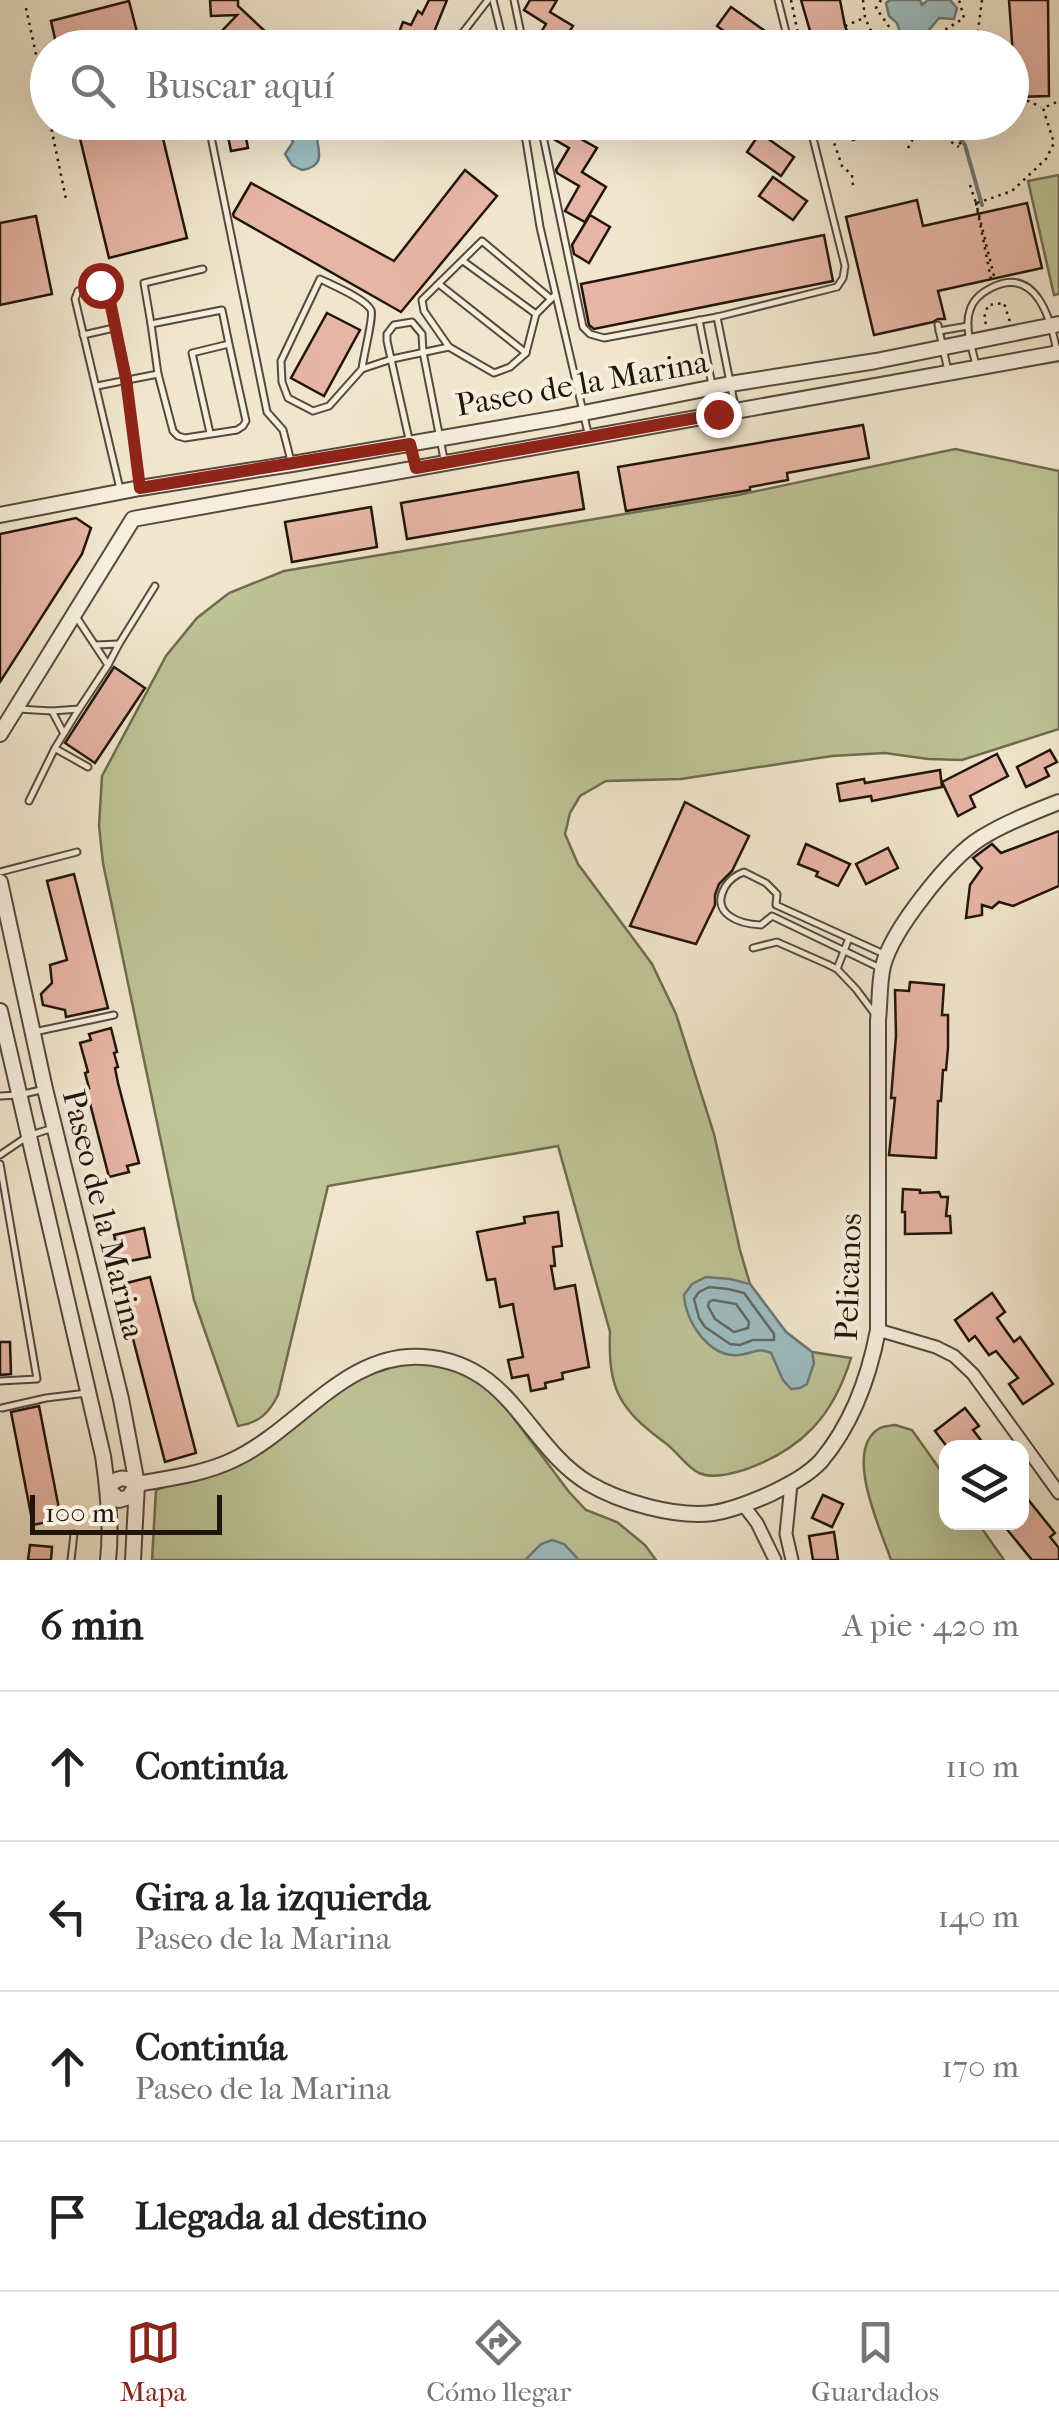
<!DOCTYPE html>
<html lang="es">
<head>
<meta charset="utf-8">
<style>
	body { margin:0; font-family:"IM FELL French Canon",serif; background:#f2f2f2; color:#222 }
	.controls { position:absolute; right:30px; bottom:30px; display:grid; overflow:hidden; border-radius:20px; box-shadow:0 10px 40px #0002 }
	.controls button { width:90px; height:90px; display:grid; place-items:center; padding:0; border:0; border-bottom:2px solid #e0e0e0; background:#fff; color:#222; font:50px sans-serif }
	.scale { position:absolute; left:30px; bottom:25px; width:192px; box-sizing:border-box; padding-left:10px; border:5px solid #21150b; border-top:0; font-size:28px; line-height:35px; white-space:nowrap; color:#21150b; -webkit-text-stroke:8px #f6efde; paint-order:stroke }
	.stop { position:absolute; width:30px; height:30px; margin:-22px; border:8px solid #8f2418; border-radius:50%; background:#fff }
	.stop.end { background:#8f2418; border-color:#fff; box-shadow:0 2px 10px #0008 }
	.list { margin:0; padding:0; list-style:none }
	h2 { display:flex; justify-content:space-between; align-items:center; height:130px; margin:0; padding:0 40px; font-size:42px }
	h2 small { font-size:32px; font-weight:400; color:#767676 }
	.list li { display:grid; grid-template-columns:65px 1fr auto; gap:30px; align-items:center; box-sizing:border-box; height:150px; padding:0 40px; border-top:2px solid #e0e0e0 }
	.list b { display:block; font-size:38px; white-space:nowrap }
	.list p { margin:0; font-size:32px; white-space:nowrap; color:#767676 }
	.list em { font-size:32px; font-style:normal; color:#767676 }
	.icon { flex:none; width:55px; height:55px; fill:none; stroke:currentColor; stroke-width:2; stroke-linecap:round; stroke-linejoin:round }
	.map { position:relative; flex:none; width:1059px; height:1560px; overflow:hidden }
	.search { position:absolute; background:#fff; box-shadow:0 10px 40px #0002; left:30px; right:30px; top:30px; height:110px; display:flex; align-items:center; gap:25px; box-sizing:border-box; padding:0 35px; border-radius:55px; color:#767676; font-size:38px }
	.sheet { height:730px; background:#fff }
	nav { display:flex; justify-content:space-around; align-items:center; box-sizing:border-box; height:140px; border-top:2px solid #e0e0e0; background:#fff; font-size:28px; color:#767676 }
	nav a { display:grid; justify-items:center; gap:5px }
	nav .on { color:#8f2418 }
	.map>svg:first-child { display:block }
	.green { fill:#bdc496; stroke:#6f6c50; stroke-width:2.5 }
	.water { fill:#9ebdc1; stroke:#6c7a78; stroke-width:2.5 }
	.lines { fill:none; stroke-linecap:round; stroke-linejoin:round }
	.shore { stroke:#606966; stroke-width:2.5 }
	.stream { stroke:#6c7a78; stroke-width:4 }
	.building { fill:#e7b5a5; stroke:#21150b; stroke-width:2.5 }
	.service-casing { stroke:#55493c; stroke-width:9 }
	.minor-casing { stroke:#55493c; stroke-width:15 }
	.tertiary-casing { stroke:#55493c; stroke-width:18 }
	.path { stroke:#21150b; stroke-width:2.5; stroke-dasharray:2.5 5; stroke-linecap:butt }
	.service { stroke:#f6efde; stroke-width:5 }
	.minor { stroke:#f6efde; stroke-width:11 }
	.tertiary { stroke:#f6efde; stroke-width:14 }
	.route { stroke:#8f2418; stroke-width:12 }
	.labels { text-anchor:middle; stroke-width:8; stroke-linejoin:round; paint-order:stroke }
	.street-label { font-size:32px; fill:#21150b; stroke:#f6efde }
</style>
</head>
<body>
<div class="map">
<svg width="1059" height="1560" viewBox="0 0 1059 1560">
	<rect width="100%" height="100%" fill="#f1e6cd"/>
	<filter id="stains"><feTurbulence type="fractalNoise" baseFrequency=".002" numOctaves="4"/><feColorMatrix values="0 0 0 0 .2 0 0 0 0 .09 0 0 0 0 .02 0 0 0 .5 -.17"/></filter>
	<radialGradient id="worn" r=".72"><stop offset=".6" stop-color="#630" stop-opacity="0"/><stop offset="1" stop-color="#630" stop-opacity=".3"/></radialGradient>
	<g class="green">
		<path d="M1059,175V294L1054,295L1028,181Z"/>
		<path d="M955,449L1059,471V729L962,760L928,759L885,753L832,756L681,779L606,781L580,796L570,813L565,834L578,864L652,964L676,1014L714,1134L740,1250L750,1284L786,1332L812,1352L851,1358C833,1417 801,1450 744,1470C730,1474 713,1479 699,1473C685,1466 677,1451 664,1442C618,1408 608,1388 610,1332L558,1146L328,1186L278,1395C269,1413 259,1423 238,1426L194,1300L103,863L99,826L102,776L166,656L197,618L229,593L284,571L738,495Z"/>
		<path d="M440,1363L475,1375L501,1401L569,1492L586,1510L617,1522L645,1545L656,1560H152L156,1490L242,1458L355,1378L396,1364Z"/>
		<path d="M895,1425L912,1430L946,1478V1522L978,1523L1004,1560H891C881,1530 842,1449 880,1428C884,1426 890,1426 895,1425Z"/>
	</g>
	<g class="water">
		<path d="M890,0H920L922,5L928,0H950L957,8L954,19L939,18L929,30V42L912,47L904,44L897,23L889,16L886,3Z"/>
		<path d="M284,123H316C313,144 332,165 302,170L292,165L285,154L293,142Z"/>
		<path d="M706,1277L730,1279L750,1284L786,1332L812,1352L814,1363L807,1384L800,1388L791,1389L783,1380L771,1353C758,1347 752,1354 739,1355C709,1358 685,1321 684,1295L692,1284Z"/>
		<path d="M552,1540L564,1544L579,1560H525L541,1544Z"/>
	</g>
	<g class="lines">
		<g class="shore">
			<path d="M709,1287L728,1289L744,1293L774,1334V1340H753L740,1345L730,1344L705,1327L699,1318L694,1299L699,1292Z"/>
			<path d="M713,1300L736,1304L749,1322L748,1328L734,1332L715,1319L708,1306L709,1302Z"/>
		</g>
		<path class="stream" d="M963,122L957,135L965,145L982,205"/>
	</g>
	<g class="building">
		<path d="M210,0H238V6L283,48H230L218,35L237,15L211,16Z"/>
		<path d="M429,0H447L428,47L398,35L403,22L411,25L418,11L422,14Z"/>
		<path d="M530,0H557L550,12L573,26L559,48H532L546,24L524,10Z"/>
		<path d="M801,0H840L845,26L854,48H815Z"/>
		<path d="M1009,0H1048L1049,96L1016,97Z"/>
		<path d="M129,1L141,48H57L51,21Z"/>
		<path d="M731,7L765,31L753,48H747L717,26Z"/>
		<path d="M76,122H159L187,238L109,258Z"/>
		<path d="M225,122H243L248,148L231,151Z"/>
		<path d="M552,122H579L572,134L597,148L582,172L606,187L585,222L565,211L579,186L557,173L556,170L569,148L550,137L548,129Z"/>
		<path d="M846,122H898V123L853,140Z"/>
		<path d="M760,133L794,157L781,176L747,152Z"/>
		<path d="M465,170L497,196L401,312L234,217L233,214L251,183L394,261Z"/>
		<path d="M773,177L807,201L793,220L759,196Z"/>
		<path d="M917,200L923,226L1027,203L1042,268L938,291L945,319H938L933,322L874,335L846,217Z"/>
		<path d="M590,215L610,227L589,263L574,254L572,245Z"/>
		<path d="M36,216L52,294L0,305V223Z"/>
		<path d="M824,235L833,281L594,329L589,325L581,284Z"/>
		<path d="M327,313L360,330L324,396L291,378Z"/>
		<path d="M863,425L869,458L787,473L788,480L750,487V490L626,511L618,467Z"/>
		<path d="M578,472L584,509L407,539L401,503Z"/>
		<path d="M371,507L377,547L292,562L285,522Z"/>
		<path d="M76,518L91,528L82,554L0,682V534Z"/>
		<path d="M114,667L145,688L95,763L65,743Z"/>
		<path d="M1050,750L1057,762L1045,768L1049,776L1026,787L1017,767Z"/>
		<path d="M997,754L1008,776L970,796L975,807L958,816L942,782Z"/>
		<path d="M940,770L942,787L872,801L871,796L840,801L837,784L864,779L865,783Z"/>
		<path d="M685,802L749,836L732,871L719,884L715,895V905L696,944L630,926Z"/>
		<path d="M1059,831V886L1013,906L999,902L992,908L982,905V915L966,918L970,885L982,868L973,858L992,844L1001,853Z"/>
		<path d="M806,844L850,864L838,886L816,876L818,872L798,864Z"/>
		<path d="M888,848L898,868L866,884L856,864Z"/>
		<path d="M74,874L108,1008L66,1017L65,1010L43,1005L41,994L52,983L50,965L67,960L47,881Z"/>
		<path d="M910,982L944,985L942,1015H948V1048L946,1070H943L941,1101H938L936,1158L889,1155L895,1098H891L896,1036L895,990L909,991Z"/>
		<path d="M111,1028L117,1052L114,1053L118,1067L115,1068L118,1083L139,1163L127,1166L129,1172L109,1177L86,1088H89L85,1073L88,1072L80,1043L91,1040L89,1034Z"/>
		<path d="M903,1189L920,1190V1193L939,1192L941,1197H948L946,1216H950L951,1233L905,1234V1212H902Z"/>
		<path d="M558,1212L562,1246L553,1247L555,1266H551L555,1289L575,1285L589,1367L562,1373L563,1379L545,1383L546,1388L531,1391L528,1375L512,1378L508,1360L523,1357L514,1311L513,1304L500,1307L495,1279L487,1280L477,1232L525,1223L524,1217Z"/>
		<path d="M144,1228L150,1257L120,1263L114,1235Z"/>
		<path d="M150,1277L196,1453L165,1462L119,1285Z"/>
		<path d="M992,1293L1005,1312L997,1318L1014,1342L1020,1337L1053,1384L1023,1404L1009,1384L1018,1378L996,1351L989,1355L975,1336L969,1341L955,1320Z"/>
		<path d="M0,1342H10L11,1374L0,1375Z"/>
		<path d="M39,1406L61,1519L33,1525L11,1412Z"/>
		<path d="M965,1408L979,1426L973,1430L987,1448H948L935,1431Z"/>
		<path d="M1022,1492L1055,1533L1050,1537L1059,1548V1560H1032L1005,1527L1011,1522H1022Z"/>
		<path d="M823,1495L843,1504L832,1527L812,1518Z"/>
		<path d="M834,1532L838,1560H813L809,1536Z"/>
		<path d="M30,1545L52,1547L51,1560H28Z"/>
	</g>
	<g class="lines">
		<g class="service-casing">
			<g id="service">
				<path d="M493,0L505,48"/>
				<path d="M514,0L524,48"/>
				<path d="M778,0L790,48"/>
				<path d="M192,46V48"/>
				<path d="M451,48L488,0"/>
				<path d="M208,122L267,412L283,430L291,461"/>
				<path d="M523,122L540,227L588,433"/>
				<path d="M540,122L583,327L590,334L604,338L717,317L837,287L843,278L845,266L809,122"/>
				<path d="M463,261L536,314"/>
				<path d="M440,285L526,353"/>
				<path d="M717,317L735,407"/>
				<path d="M699,320L717,410"/>
				<path d="M151,324L144,283L203,269"/>
				<path d="M938,325L948,371"/>
				<path d="M939,331L968,326"/>
				<path d="M83,335L114,328"/>
				<path d="M449,347L424,311L422,300L482,241L551,299"/>
				<path d="M976,365C972,348 964,327 970,310C973,300 981,293 991,288C1036,265 1051,319 1057,352"/>
				<path d="M362,369C363,357 374,317 371,310C366,299 332,285 320,279L281,361L282,382L288,398L313,411L329,406L362,369L392,359L449,347L494,373L510,367L526,353L536,314L555,295"/>
				<path d="M97,386L158,374"/>
				<path d="M210,433L192,353L229,344L246,421L243,426L237,430L185,438L178,436L173,431L158,374L151,324L222,310L229,344"/>
				<path d="M415,466L387,341V334L394,325L412,322L422,334L423,352L444,459"/>
				<path d="M120,489L75,299L78,291L90,285H100L108,292L126,379L140,485"/>
				<path d="M119,644L155,586"/>
				<path d="M96,645L119,644L108,665"/>
				<path d="M18,709L52,711L79,709L108,665L75,615"/>
				<path d="M52,711L63,732"/>
				<path d="M56,749L88,767"/>
				<path d="M29,801L55,748L79,709"/>
				<path d="M0,872L77,852"/>
				<path d="M753,948L777,942L827,964L837,969L856,989L874,1013"/>
				<path d="M878,967L772,916L761,925C739,924 710,914 725,887C730,879 735,875 744,872L766,883L777,894L776,905L884,954"/>
				<path d="M837,969L849,938"/>
				<path d="M34,1032L114,1015"/>
				<path d="M0,1096L19,1095L41,1090"/>
				<path d="M0,1155L28,1136L50,1129"/>
				<path d="M0,1164L37,1379L0,1381"/>
				<path d="M2,1408L46,1398L87,1393"/>
				<path d="M71,1560L74,1534"/>
			</g>
		</g>
		<g class="minor-casing">
			<g id="minor">
				<path d="M878,1330L936,1347L954,1356L973,1374L1059,1493"/>
				<path d="M791,1484L786,1534L792,1560"/>
				<path d="M744,1506L757,1523L775,1560"/>
			</g>
		</g>
		<g class="tertiary-casing">
			<g id="tertiary">
				<path d="M0,515L140,488L292,464L558,418L730,384L876,361L1059,324"/>
				<path d="M0,734L133,519L1059,353"/>
				<path d="M0,882L45,1089L121,1399L137,1484L133,1560"/>
				<path d="M0,1011L103,1456C108,1490 112,1526 108,1560"/>
				<path d="M137,1484L129,1497L119,1500L108,1489C116,1476 125,1476 137,1484C169,1478 204,1474 233,1460C298,1430 346,1351 423,1357C512,1363 525,1444 588,1483C620,1502 676,1518 713,1513C733,1510 752,1502 770,1494C788,1485 807,1476 821,1461C853,1423 869,1377 878,1330V1020C880,1002 879,983 883,966C892,930 950,857 981,838C1005,823 1033,812 1059,802"/>
			</g>
		</g>
		<g class="path">
			<path d="M791,0L801,48"/>
			<path d="M863,0L865,18L879,48"/>
			<path d="M881,0L876,8L890,28L894,44L898,48"/>
			<path d="M982,0L977,38L984,48"/>
			<path d="M26,8L48,110"/>
			<path d="M845,26L864,18"/>
			<path d="M934,48L940,33L964,18L959,0"/>
			<path d="M971,48L977,39"/>
			<path d="M1012,102L1028,101L1041,107"/>
			<path d="M50,122L66,199"/>
			<path d="M827,122L842,166L852,175L853,186"/>
			<path d="M929,122L945,138L959,147"/>
			<path d="M959,144L988,122"/>
			<path d="M908,148L922,122"/>
			<path d="M970,185L976,203"/>
			<path d="M977,203L1012,191L1046,159L1054,143L1043,108L1059,101"/>
			<path d="M991,279L976,203L994,276"/>
			<path d="M986,324L984,318L988,305L1004,303L1010,322"/>
		</g>
		<use href="#service" class="service"/>
		<use href="#minor" class="minor"/>
		<use href="#tertiary" class="tertiary"/>
	</g>
	<g class="lines">
		<path class="route" d="M100,285L108,292L126,379L140,488L410,444L416,468L718,414"/>
	</g>
	<g class="labels">
		<g class="street-label">
			<text transform="translate(582 383) rotate(-10)" y="11">Paseo de la Marina</text>
			<text transform="translate(104 1214) rotate(76)" y="11">Paseo de la Marina</text>
			<text transform="translate(848 1277) rotate(-88)" y="11">Pelicanos</text>
		</g>
	</g>
	<rect width="100%" height="100%" filter="url(#stains)"/>
	<rect width="100%" height="100%" fill="url(#worn)"/>
</svg>
<div class="controls">
<button><svg class="icon" aria-label="layers" viewBox="0 0 24 24"><path d="M12 4l9 5-9 5-9-5zM3 14l9 5 9-5"/></svg></button>
</div>
<div class="scale">100 m</div>
<div class="stop" style="left:100px;top:285px"></div>
<div class="stop end" style="left:718px;top:414px"></div>
<div class="search"><svg class="icon" aria-label="search" viewBox="0 0 24 24"><circle cx="10" cy="10" r="6"/><path d="M15 15l6 6"/></svg>Buscar aquí</div>
</div>
<section class="sheet">
<h2>6 min<small>A pie · 420 m</small></h2>
<ul class="list">
<li><svg class="icon" aria-label="ahead" viewBox="0 0 24 24"><path d="M12 20V5M6 11l6-6 6 6"/></svg><div><b>Continúa</b></div><em>110 m</em></li>
<li><svg class="icon" aria-label="left" viewBox="0 0 24 24"><path d="M17 20v-9H6M10 6l-5 5 5 5"/></svg><div><b>Gira a la izquierda</b><p>Paseo de la Marina</p></div><em>140 m</em></li>
<li><svg class="icon" aria-label="ahead" viewBox="0 0 24 24"><path d="M12 20V5M6 11l6-6 6 6"/></svg><div><b>Continúa</b><p>Paseo de la Marina</p></div><em>170 m</em></li>
<li><svg class="icon" aria-label="arrive" viewBox="0 0 24 24"><path d="M6 21V4h12l-3 4 3 4H6"/></svg><div><b>Llegada al destino</b></div></li>
</ul>
</section>
<nav>
<a class="on"><svg class="icon" aria-label="map" viewBox="0 0 24 24"><path d="M3 6l6-2 6 2 6-2v14l-6 2-6-2-6 2zM9 4v14M15 6v14"/></svg>Mapa</a>
<a><svg class="icon" aria-label="directions" viewBox="0 0 24 24"><path d="M12 3l9 9-9 9-9-9zM9 14v-3h6M13 9l2 2-2 2"/></svg>Cómo llegar</a>
<a><svg class="icon" aria-label="saved" viewBox="0 0 24 24"><path d="M7 4h10v16l-5-4-5 4z"/></svg>Guardados</a>
</nav>
</body>
</html>
